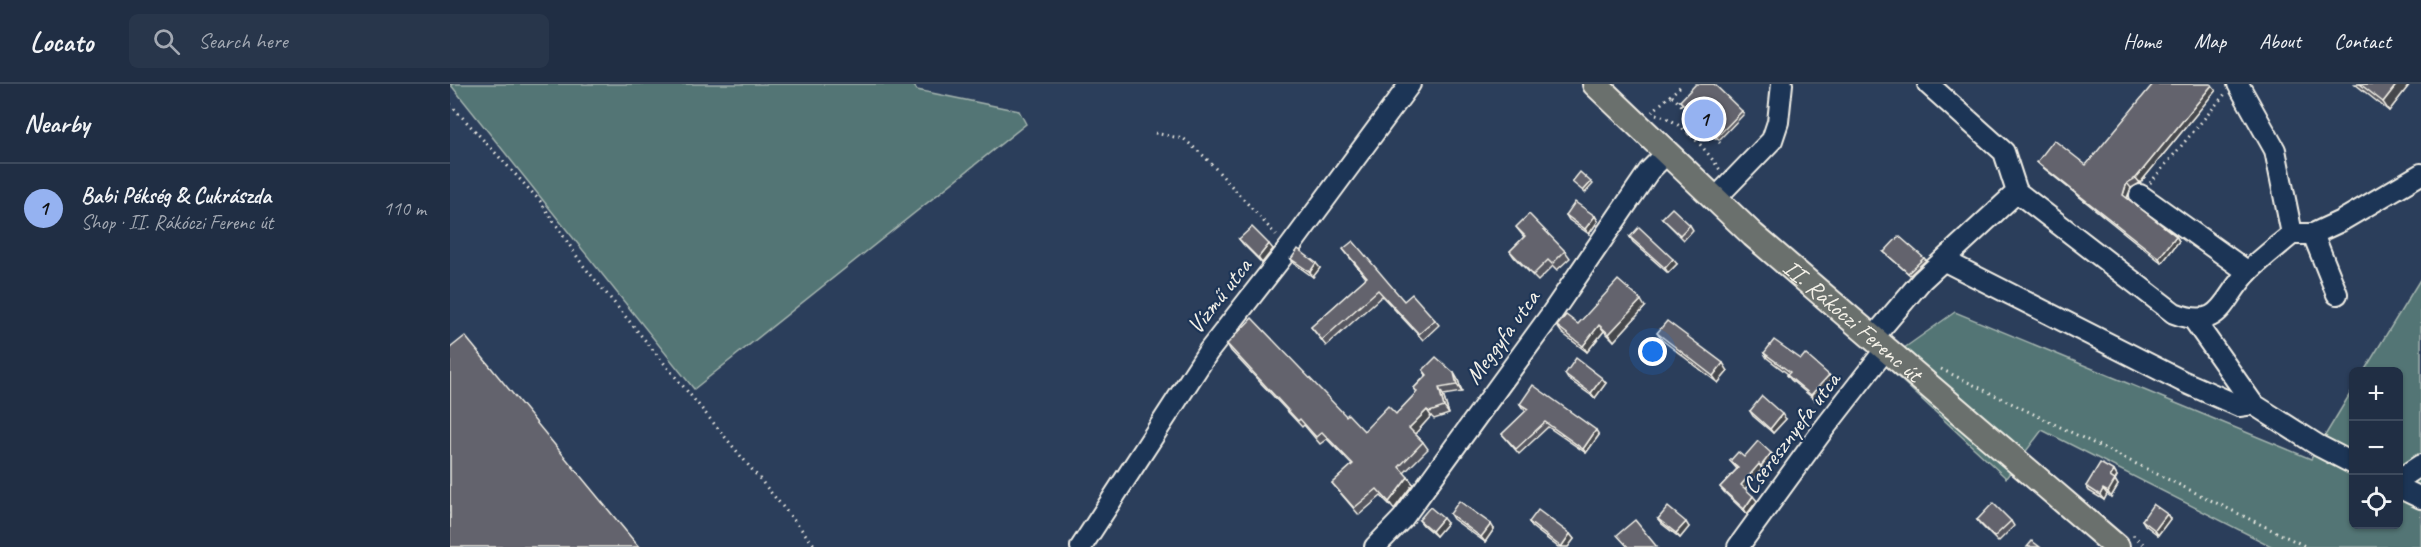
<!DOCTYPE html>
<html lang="en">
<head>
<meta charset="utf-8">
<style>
	body { margin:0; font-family:Caveat,sans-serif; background:#28364b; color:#f1f3f6 }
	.controls { position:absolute; right:18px; bottom:18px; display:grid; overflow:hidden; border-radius:9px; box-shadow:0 2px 4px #0004 }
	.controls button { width:54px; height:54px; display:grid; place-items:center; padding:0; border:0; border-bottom:2px solid #3d4a5d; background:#202e44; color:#f1f3f6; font:30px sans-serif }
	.you { position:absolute; left:1203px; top:268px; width:21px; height:21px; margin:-15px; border:4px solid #fff; border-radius:50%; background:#1a73e8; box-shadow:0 0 0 9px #1a73e833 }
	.badge { display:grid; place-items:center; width:39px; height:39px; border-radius:50%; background:#95b2f1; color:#111; font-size:20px; font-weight:700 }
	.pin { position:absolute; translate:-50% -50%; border:3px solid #fff; box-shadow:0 2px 6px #0006 }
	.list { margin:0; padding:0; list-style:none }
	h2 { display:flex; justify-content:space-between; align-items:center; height:78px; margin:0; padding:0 24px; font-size:26px }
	h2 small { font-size:20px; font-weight:400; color:#a2a8b2 }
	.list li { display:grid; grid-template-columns:39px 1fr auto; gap:18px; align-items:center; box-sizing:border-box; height:90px; padding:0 24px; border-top:2px solid #3d4a5d }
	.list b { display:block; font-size:22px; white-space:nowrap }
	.list p { margin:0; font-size:20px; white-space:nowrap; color:#a2a8b2 }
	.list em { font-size:20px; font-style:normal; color:#a2a8b2 }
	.icon { flex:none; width:33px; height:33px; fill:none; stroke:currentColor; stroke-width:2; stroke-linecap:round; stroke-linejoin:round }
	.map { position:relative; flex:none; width:1971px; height:463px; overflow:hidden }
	header { display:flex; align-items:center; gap:36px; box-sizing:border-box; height:84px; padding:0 30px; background:#202e44; border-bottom:2px solid #3d4a5d }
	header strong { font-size:28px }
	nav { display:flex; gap:33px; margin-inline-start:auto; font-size:21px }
	.search { width:420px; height:54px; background:#28364b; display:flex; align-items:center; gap:15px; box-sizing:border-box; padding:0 21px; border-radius:9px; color:#a2a8b2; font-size:22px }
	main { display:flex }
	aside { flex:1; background:#202e44 }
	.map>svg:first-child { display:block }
	.green { fill:#527575; stroke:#a3b3ae; stroke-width:1.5 }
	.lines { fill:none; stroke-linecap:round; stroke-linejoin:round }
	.minor-casing { stroke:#f4f1e8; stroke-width:24 }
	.major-casing { stroke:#f4f1e8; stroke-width:28 }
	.path { stroke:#f4f1e8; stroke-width:3; stroke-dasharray:1.5 4.5; stroke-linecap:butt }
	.minor { stroke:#1d3557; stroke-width:20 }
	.major { stroke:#6b706d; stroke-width:24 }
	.wall { fill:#55565e; stroke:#f4f1e8; stroke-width:1.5 }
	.shaded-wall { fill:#45464c; stroke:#f4f1e8; stroke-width:1.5 }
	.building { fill:#63646d; stroke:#f4f1e8; stroke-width:1.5 }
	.labels { text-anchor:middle; stroke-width:4.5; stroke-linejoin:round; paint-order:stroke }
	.street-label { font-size:24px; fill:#f4f1e8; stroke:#1d3557 }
</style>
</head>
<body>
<header>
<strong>Locato</strong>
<div class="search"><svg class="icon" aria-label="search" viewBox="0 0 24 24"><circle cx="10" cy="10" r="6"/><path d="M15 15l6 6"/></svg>Search here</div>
<nav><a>Home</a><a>Map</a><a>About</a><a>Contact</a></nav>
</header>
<main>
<aside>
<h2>Nearby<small></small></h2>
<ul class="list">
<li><span class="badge">1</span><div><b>Babi Pékség &amp; Cukrászda</b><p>Shop · II. Rákóczi Ferenc út</p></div><em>110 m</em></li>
</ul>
</aside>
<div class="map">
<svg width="1971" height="463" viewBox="0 0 1971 463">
	<rect width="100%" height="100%" fill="#2b3e5b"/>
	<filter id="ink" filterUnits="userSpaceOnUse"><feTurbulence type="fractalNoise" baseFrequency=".0167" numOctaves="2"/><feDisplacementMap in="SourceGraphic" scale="12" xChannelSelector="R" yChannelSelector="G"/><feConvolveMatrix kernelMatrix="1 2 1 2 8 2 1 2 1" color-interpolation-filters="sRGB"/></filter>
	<g filter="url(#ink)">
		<g class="green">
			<path d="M0,0H463L467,6L569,27L576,40L244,305Z"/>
			<path d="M1971,194V463H1823L1592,346L1556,394L1433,279L1505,228L1861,375L1903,305L1904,440H1948V288L1914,287Z"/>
		</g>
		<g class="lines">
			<g class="minor-casing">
				<g id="minor">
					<path d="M1567,108L1724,229C1773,248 1771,215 1799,187C1812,174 1828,162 1842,150L1825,66L1788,0"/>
					<path d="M1690,111L1798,188"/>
					<path d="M1264,116L1322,56L1328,38L1332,0"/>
					<path d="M1842,150H1863L1891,137L1971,90"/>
					<path d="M1863,150L1887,210"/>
					<path d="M1495,177L1732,297L1789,322L1803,320"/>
					<path d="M1744,236L1803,320L1869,362L1904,380"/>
					<path d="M1422,255L1472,196L1567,108L1554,68L1478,0"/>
					<path d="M1948,396L1971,381"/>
					<path d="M1948,403L1971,414"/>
					<path d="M631,463L758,268L839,164L960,0"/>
					<path d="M925,463L953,434L1100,232L1199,87L1216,70"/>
					<path d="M1288,463L1373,346L1435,266"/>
				</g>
			</g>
			<g class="major-casing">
				<g id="major">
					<path id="s1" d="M1145,0L1303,151L1667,463"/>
				</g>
			</g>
			<g class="path">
				<path d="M1222,12L1270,59"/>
				<path d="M0,20L90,117L132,180L366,463"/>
				<path d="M1202,28L1233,0"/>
				<path d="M1206,30C1232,37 1255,64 1270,86"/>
				<path d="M705,49L734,55L755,73L827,152"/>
				<path d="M1238,51L1250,39"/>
				<path d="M1700,99L1775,10"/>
				<path d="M1491,285L1857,463"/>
				<path d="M1683,451L1697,463"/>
			</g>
			<use href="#minor" class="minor"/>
			<use href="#major" class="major"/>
		</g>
		<g class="wall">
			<path d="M1905,0H1960L1939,27Z"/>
			<path d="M1766,6L1690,99L1681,104L1678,109L1677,114L1726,152L1729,157L1712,179L1591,82L1587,78L1636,81Z"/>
			<path d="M1230,17L1292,27L1294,30L1269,56Z"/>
			<path d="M1116,131L1145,132L1148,137L1139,150L1119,136Z"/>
			<path d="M1212,134L1240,141L1243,146L1234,156Z"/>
			<path d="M1066,143L1115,167L1120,174L1107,186L1103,182L1088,197L1064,173L1060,167L1074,153Z"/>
			<path d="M1180,153L1227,180L1218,189L1183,158Z"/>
			<path d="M789,155L823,165L812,179L793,160Z"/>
			<path d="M893,165L954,217L985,236L989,241L973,256L932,212L876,262L861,243L916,194Z"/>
			<path d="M1434,168L1474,174L1476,176L1460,191Z"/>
			<path d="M841,175L870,184L863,193L845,180Z"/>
			<path d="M1195,223L1164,257L1154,247L1137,268L1112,249L1107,242L1128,240Z"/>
			<path d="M1207,249L1278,287L1268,299L1212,256Z"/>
			<path d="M777,260L896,332L914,347L946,330L967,308L964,304L976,291L973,286L1004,289L1008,296L1012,308L993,311L999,330L984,335L981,332L965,350L973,358L978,365L954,389L963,400L944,425L931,412L909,431L882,399L902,381L877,355L870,360L854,341L852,343L781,267Z"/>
			<path d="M1314,269L1379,291L1382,295L1365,316L1341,296L1337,291L1338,290L1317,274Z"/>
			<path d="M1115,290L1156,299L1145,314L1118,295Z"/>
			<path d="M1070,320L1149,351L1136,369L1098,343L1069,370L1052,350L1076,327L1073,325Z"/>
			<path d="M1300,327L1336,335L1323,349L1303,332Z"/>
			<path d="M1321,369L1325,374L1314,386L1312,385L1295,405L1307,417L1297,430L1274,408L1270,403L1287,385L1280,377L1294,373Z"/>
			<path d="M1664,387L1667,392L1665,396L1668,401L1661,413L1657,410L1654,416L1639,407L1636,402Z"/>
			<path d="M1000,430L1044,445L1035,458L1003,435Z"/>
			<path d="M1717,430L1720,435L1708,451L1695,441L1692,436Z"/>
			<path d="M1208,435L1239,443L1230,454L1212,440Z"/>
			<path d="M969,436L997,439L986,452L973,441Z"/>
			<path d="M1527,436L1561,437L1564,442L1548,458L1530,440Z"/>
			<path d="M1079,438L1120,450L1124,455L1118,463H1108L1082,443Z"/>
		</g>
		<g class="shaded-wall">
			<path d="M1947,0H1960L1939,27L1933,18Z"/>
			<path d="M1762,1L1766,6L1690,99L1686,94Z"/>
			<path d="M1141,98L1143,100L1135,109L1133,107Z"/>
			<path d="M1677,99L1681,104L1676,116L1673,111Z"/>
			<path d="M1145,132L1148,137L1139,150L1135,145Z"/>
			<path d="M1726,152L1729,157L1712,179L1709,174Z"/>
			<path d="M819,160L823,165L812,179L808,174Z"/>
			<path d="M1223,175L1227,180L1218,189L1215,184Z"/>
			<path d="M866,179L870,184L863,193L860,188Z"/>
			<path d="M1191,216L1195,223L1164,257L1159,250Z"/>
			<path d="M1149,241L1154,247L1137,268L1133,262Z"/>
			<path d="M1273,279L1278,287L1268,299L1263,292Z"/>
			<path d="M1004,289L1008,296L1012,308L1007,301Z"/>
			<path d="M1379,291L1382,295L1365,316L1361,311Z"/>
			<path d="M1152,294L1156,299L1145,314L1141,309Z"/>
			<path d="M989,304L993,311L999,330L994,323Z"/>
			<path d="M977,326L981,332L964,351L959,344Z"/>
			<path d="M1332,330L1336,335L1323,349L1320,345Z"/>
			<path d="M1146,346L1149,351L1136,369L1133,365Z"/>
			<path d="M1321,369L1325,374L1314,386L1311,382Z"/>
			<path d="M1309,380L1312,385L1294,406L1291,401Z"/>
			<path d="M1664,387L1667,392L1665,396L1668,401L1661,413L1658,408L1660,393Z"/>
			<path d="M958,393L963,400L944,425L939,418Z"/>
			<path d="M1653,405L1657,410L1654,416L1650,411Z"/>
			<path d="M1303,412L1307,417L1297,430L1294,425Z"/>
			<path d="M1717,430L1720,435L1708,451L1705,446Z"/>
			<path d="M993,434L997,439L986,452L982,447Z"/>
			<path d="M1236,438L1239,443L1230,454L1226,449Z"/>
			<path d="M1041,440L1044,445L1035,458L1031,453Z"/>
			<path d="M1120,450L1124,455L1118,463H1111Z"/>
		</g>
		<g class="building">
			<path d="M1246,0H1264L1292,27L1267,53L1230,17Z"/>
			<path d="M1703,0H1761L1762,1L1686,94L1677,99L1675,104L1673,111L1726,152L1709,174L1587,78L1604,56L1636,81Z"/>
			<path d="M1910,0H1947L1933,18Z"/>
			<path d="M1130,88L1141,98L1133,107L1122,98Z"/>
			<path d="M1125,118L1145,132L1135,145L1116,131Z"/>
			<path d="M1222,124L1240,141L1230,151L1212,134Z"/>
			<path d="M1079,130L1115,167L1102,180L1098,176L1083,191L1060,167L1075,152L1066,143Z"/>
			<path d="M802,143L819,160L808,174L789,155Z"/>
			<path d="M1189,143L1223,175L1215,184L1180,153Z"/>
			<path d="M1449,152L1474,174L1458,189L1434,168Z"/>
			<path d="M903,157L954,217L962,210L985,236L969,250L928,206L872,256L861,243L917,193L893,165Z"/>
			<path d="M848,165L866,179L860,188L841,175Z"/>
			<path d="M1168,196L1191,216L1159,250L1149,241L1133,262L1107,242L1116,231L1128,240Z"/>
			<path d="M802,234L896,332L898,330L914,347L938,322L946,330L967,308L964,304L977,291L973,286L986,273L1004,289L1007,301L989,304L994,323L980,328L977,326L959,344L973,358L949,383L958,393L939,418L927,405L904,424L882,399L903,380L872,348L866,353L850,335L848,337L777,260Z"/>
			<path d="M1217,237L1273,279L1263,292L1207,249Z"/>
			<path d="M15,252L189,463H0V264Z"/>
			<path d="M1324,256L1351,275L1355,270L1379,291L1361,311L1337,291L1340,288L1314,269Z"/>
			<path d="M1126,274L1152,294L1141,309L1115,290Z"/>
			<path d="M1083,301L1146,346L1133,365L1095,338L1066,365L1052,350L1078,325L1070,320Z"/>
			<path d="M1312,312L1332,330L1320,345L1300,327Z"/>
			<path d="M1308,357L1321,369L1311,382L1309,380L1291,401L1303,412L1294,425L1270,403L1288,384L1280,377L1288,368L1294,373Z"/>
			<path d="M1650,379L1664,387L1660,393L1665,396L1658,408L1653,405L1650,411L1636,402Z"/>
			<path d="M1009,417L1041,440L1031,453L1000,430Z"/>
			<path d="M1543,419L1561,437L1544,453L1527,436Z"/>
			<path d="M1703,420L1717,430L1705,446L1692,436Z"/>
			<path d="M980,423L993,434L982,447L969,436Z"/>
			<path d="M1218,423L1236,438L1226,449L1208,435Z"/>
			<path d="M1088,426L1120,450L1111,463L1079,438Z"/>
			<path d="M1185,436L1207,463H1178L1167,451Z"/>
			<path d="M1582,457L1590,463H1577Z"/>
		</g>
	</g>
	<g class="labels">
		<g class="street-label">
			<text transform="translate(769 212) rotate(-52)" y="8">Vízmű utca</text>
			<text dy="8" stroke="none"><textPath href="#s1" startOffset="350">II. Rákóczi Ferenc út</textPath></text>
			<text transform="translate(1052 253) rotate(-54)" y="8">Meggyfa utca</text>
			<text transform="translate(1341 349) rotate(-53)" y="8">Cseresznyefa utca</text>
		</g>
	</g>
</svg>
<div class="controls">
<button>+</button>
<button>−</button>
<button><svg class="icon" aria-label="locate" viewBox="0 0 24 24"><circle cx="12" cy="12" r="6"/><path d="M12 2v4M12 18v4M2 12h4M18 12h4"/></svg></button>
</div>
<div class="you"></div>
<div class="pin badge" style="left:1254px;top:35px">1</div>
</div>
</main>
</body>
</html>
